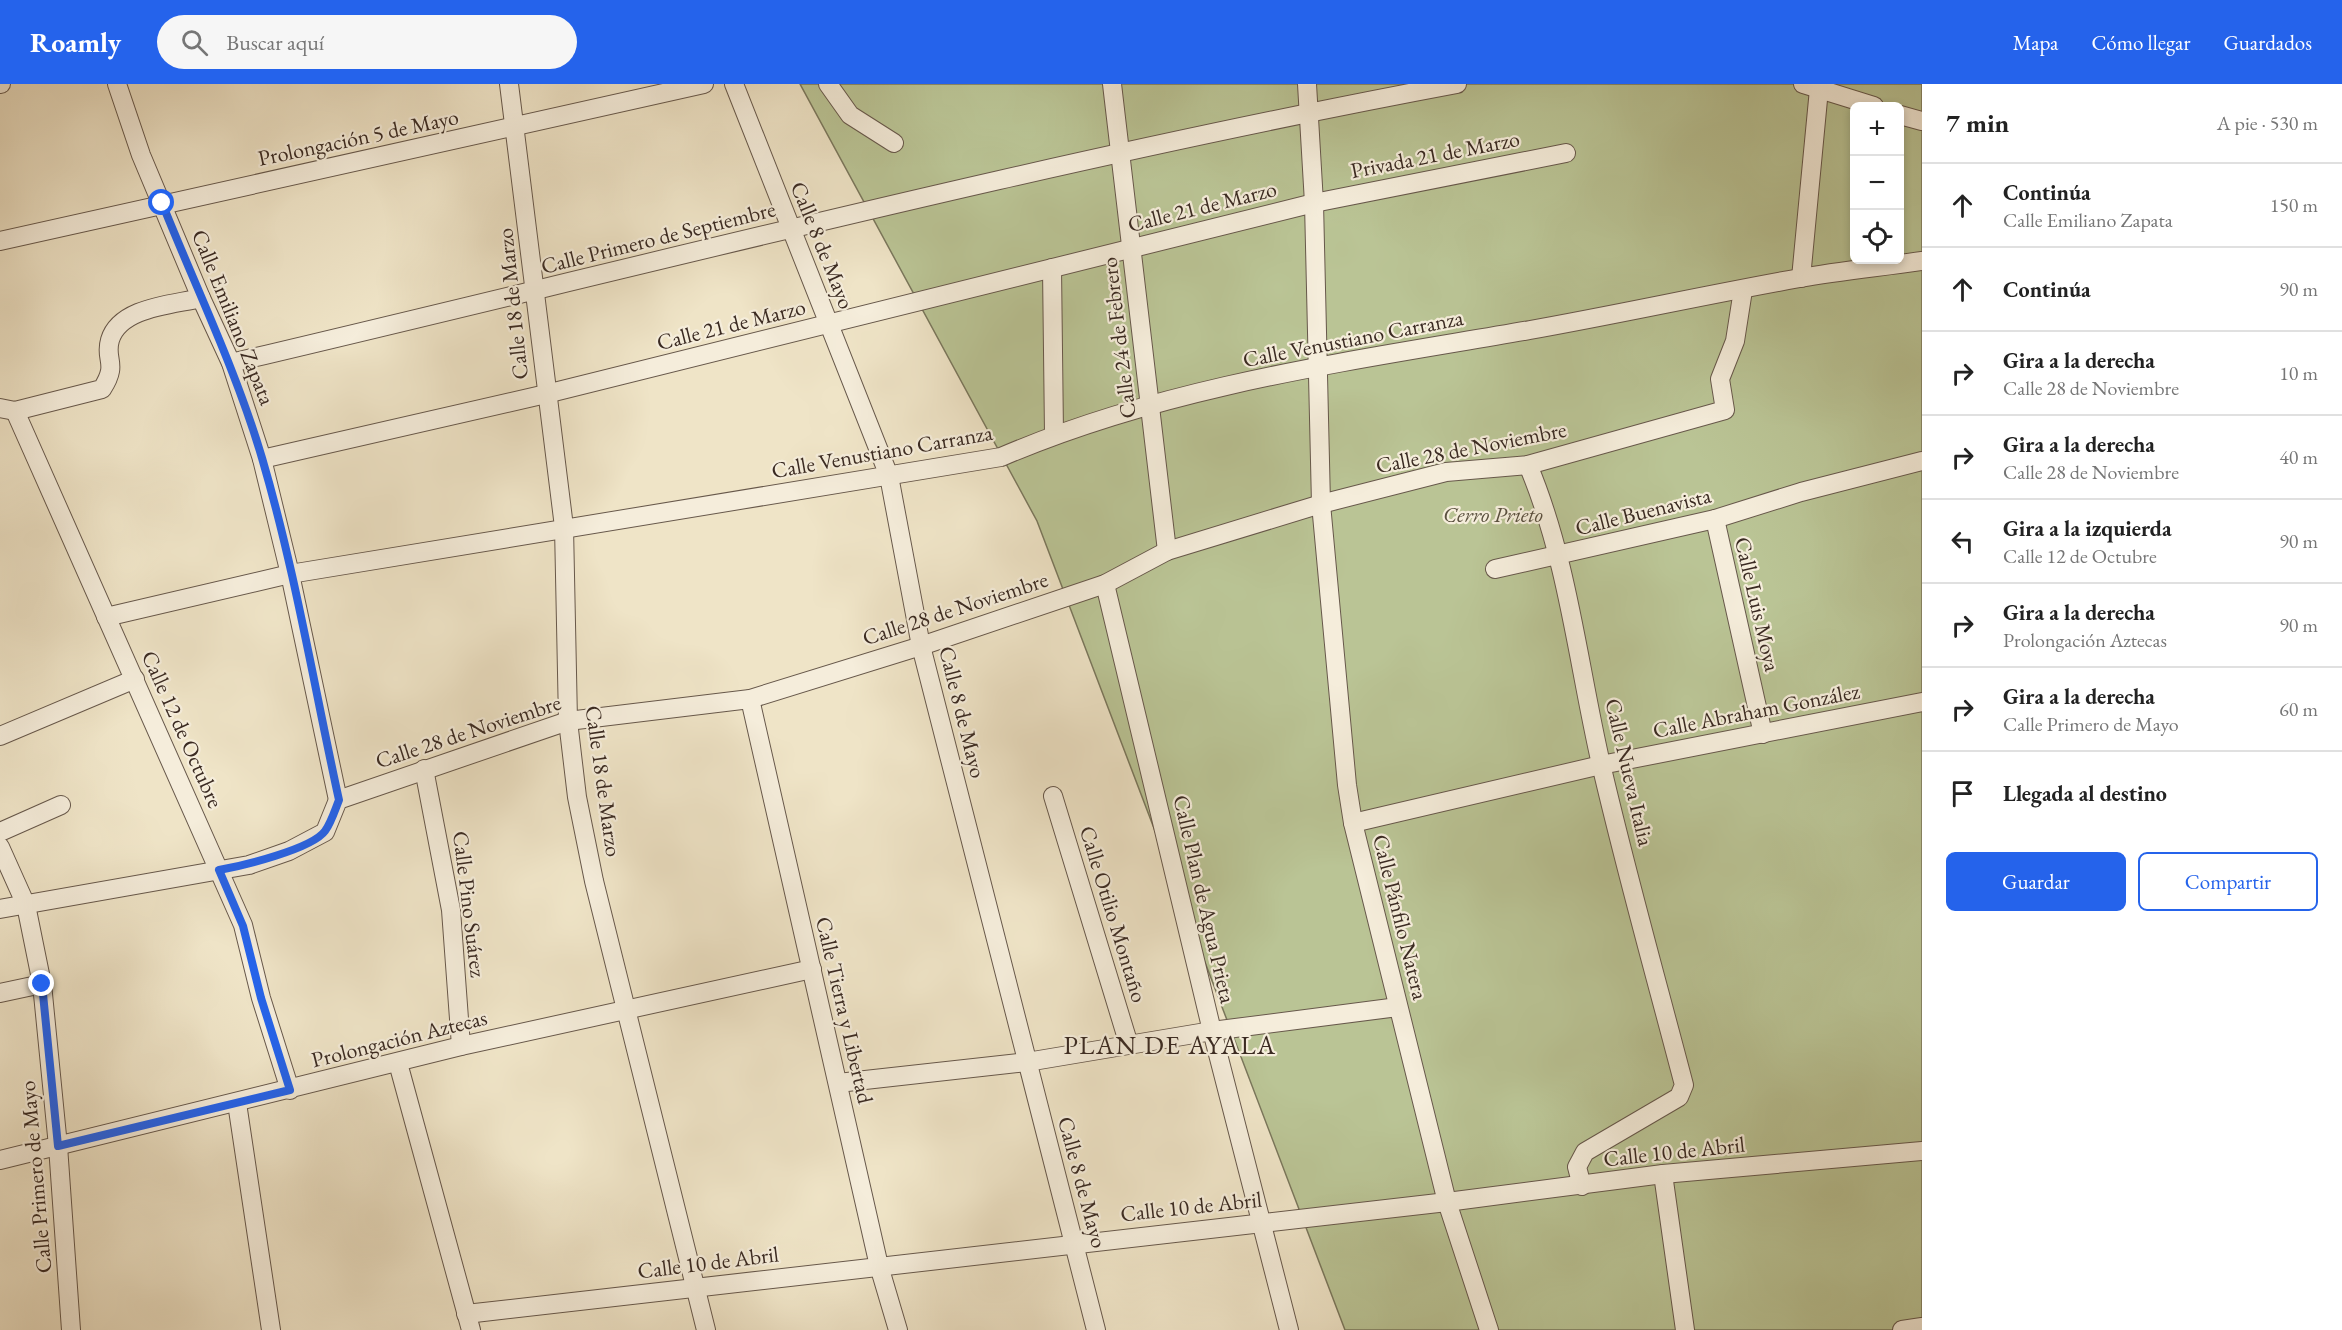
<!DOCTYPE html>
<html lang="es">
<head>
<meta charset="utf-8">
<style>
	body { margin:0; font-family:"EB Garamond",serif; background:#f6f6f6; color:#222 }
	.controls { position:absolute; right:18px; top:18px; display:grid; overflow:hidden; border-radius:9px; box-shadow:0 3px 9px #0003 }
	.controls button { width:54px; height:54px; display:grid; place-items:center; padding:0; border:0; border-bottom:2px solid #e0e0e0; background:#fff; color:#222; font:30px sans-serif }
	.stop { position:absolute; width:18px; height:18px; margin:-14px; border:4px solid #2563eb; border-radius:50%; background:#fff }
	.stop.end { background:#2563eb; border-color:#fff; box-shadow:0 2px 6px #0008 }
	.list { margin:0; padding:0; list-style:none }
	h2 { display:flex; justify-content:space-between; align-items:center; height:78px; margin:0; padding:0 24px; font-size:26px }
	h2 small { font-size:20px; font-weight:400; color:#767676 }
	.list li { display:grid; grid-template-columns:39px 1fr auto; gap:18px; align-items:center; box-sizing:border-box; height:84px; padding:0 24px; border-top:2px solid #e0e0e0 }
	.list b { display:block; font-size:22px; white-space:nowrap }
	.list p { margin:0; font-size:20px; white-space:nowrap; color:#767676 }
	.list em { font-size:20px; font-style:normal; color:#767676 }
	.actions { display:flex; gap:12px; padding:18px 24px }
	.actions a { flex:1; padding:14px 0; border:2px solid #2563eb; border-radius:9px; text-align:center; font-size:21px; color:#2563eb }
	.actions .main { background:#2563eb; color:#fff }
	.icon { flex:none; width:33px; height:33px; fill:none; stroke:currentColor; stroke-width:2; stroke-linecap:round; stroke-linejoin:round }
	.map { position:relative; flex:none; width:1922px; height:1246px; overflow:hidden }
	header { display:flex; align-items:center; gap:36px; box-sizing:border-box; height:84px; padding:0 30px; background:#2563eb; color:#fff }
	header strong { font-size:28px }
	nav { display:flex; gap:33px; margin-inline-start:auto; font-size:21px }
	.search { width:420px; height:54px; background:#f6f6f6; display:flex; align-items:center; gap:15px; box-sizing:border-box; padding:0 21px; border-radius:33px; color:#767676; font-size:22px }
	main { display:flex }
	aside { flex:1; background:#fff }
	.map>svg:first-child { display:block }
	.green { fill:#bac495; stroke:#7a775c; stroke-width:1.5; fill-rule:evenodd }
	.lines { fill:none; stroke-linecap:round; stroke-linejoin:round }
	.minor-casing { stroke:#67584b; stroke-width:20 }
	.minor { stroke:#f5eddb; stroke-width:18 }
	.route { stroke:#2563eb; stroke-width:8 }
	.labels { text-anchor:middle; stroke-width:4.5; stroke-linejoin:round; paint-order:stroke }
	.street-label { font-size:22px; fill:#3a2a22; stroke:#f5eddb }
	.park-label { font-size:22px; font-style:italic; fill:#5a503f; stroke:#f5eddb }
	.quarter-label { font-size:26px; letter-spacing:1.5px; fill:#3a2a22; stroke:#f5eddb }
</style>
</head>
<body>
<header>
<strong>Roamly</strong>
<div class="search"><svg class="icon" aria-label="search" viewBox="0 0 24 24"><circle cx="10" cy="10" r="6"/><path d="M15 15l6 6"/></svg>Buscar aquí</div>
<nav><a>Mapa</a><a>Cómo llegar</a><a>Guardados</a></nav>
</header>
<main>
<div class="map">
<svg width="1922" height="1246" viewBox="0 0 1922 1246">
	<rect width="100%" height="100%" fill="#efe4c7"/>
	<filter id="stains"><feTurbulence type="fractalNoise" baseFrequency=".00333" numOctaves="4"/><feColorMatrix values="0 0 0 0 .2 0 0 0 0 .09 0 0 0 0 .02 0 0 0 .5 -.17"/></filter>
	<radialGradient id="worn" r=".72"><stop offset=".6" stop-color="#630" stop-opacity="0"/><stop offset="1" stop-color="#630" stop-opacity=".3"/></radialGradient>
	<path class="green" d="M800,0H1922V1246H1345L1037,437ZM1854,22H1900V176H1854Z"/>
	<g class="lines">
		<g class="minor-casing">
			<g id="minor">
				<path d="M0,0H1"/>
				<path d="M117,0L141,71L201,214L231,279L262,375L290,490L338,716"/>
				<path d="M509,0L564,443L568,637L577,713L594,797L706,1246"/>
				<path d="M734,0L889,392L921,562L1096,1246"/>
				<path d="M828,0L850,31L894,59"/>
				<path d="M1112,0L1167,467"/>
				<path d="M1307,0L1314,119L1321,420L1347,701L1353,739L1447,1118L1489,1246"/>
				<path d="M1803,0L1874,22"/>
				<path d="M1900,31L1922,37"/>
				<path d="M0,157L704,0"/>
				<path d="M1052,184L1054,350"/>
				<path d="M1801,194L1819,5"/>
				<path d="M231,279C639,183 1045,77 1457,0"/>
				<path d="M0,324L15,327L102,305C119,279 104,276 110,256C120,223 172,221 201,214"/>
				<path d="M15,327L243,841L261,914L290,1006"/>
				<path d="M262,375L546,310L1314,119L1566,69"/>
				<path d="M1528,381C1568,476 1578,580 1601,680C1626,788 1656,894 1684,1001L1679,1013L1585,1068L1577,1083L1582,1102"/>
				<path d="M1715,435L1763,650"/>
				<path d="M1495,485L1715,435L1801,408L1922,377"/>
				<path d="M1105,500L1212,947L1289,1246"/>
				<path d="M106,533L290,490L1001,373C1168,301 1352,277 1530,246C1620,230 1710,210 1800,194C1840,187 1881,183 1922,177"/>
				<path d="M750,615L879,1182L898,1246"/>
				<path d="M0,652L135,595"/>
				<path d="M424,685L451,826L461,962"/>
				<path d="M1053,712L1129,961"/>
				<path d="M1353,739L1601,681L1922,618"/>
				<path d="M0,748L61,721"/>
				<path d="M0,763L26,821L42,900L58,1062L71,1246"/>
				<path d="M0,825L249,781L289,767L325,748L338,716L568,637L750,615L921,562L1105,500L1167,467L1321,420L1446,388L1528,381L1725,326L1720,295L1735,257L1743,206"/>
				<path d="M0,909L42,900"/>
				<path d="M398,979L471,1246"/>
				<path d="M838,999L1027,978L1212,947L1398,923"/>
				<path d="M237,1019L271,1246"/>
				<path d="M0,1076L461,962L812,885"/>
				<path d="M1663,1090L1685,1246"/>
				<path d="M466,1230L1447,1118L1663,1090L1922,1067"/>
				<path d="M1902,1246L1922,1243"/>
			</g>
		</g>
		<use href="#minor" class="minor"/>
	</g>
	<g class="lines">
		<path class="route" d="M42,900L58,1062L290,1006L261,914L243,842L219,786C242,782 312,765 325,747C331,739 335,726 339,716C314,602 295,486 262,374C236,286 196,204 162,119"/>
	</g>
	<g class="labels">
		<g class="street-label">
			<text transform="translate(358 53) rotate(-12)" y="8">Prolongación 5 de Mayo</text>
			<text transform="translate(1435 70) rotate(-11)" y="8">Privada 21 de Marzo</text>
			<text transform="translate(1202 122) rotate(-14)" y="8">Calle 21 de Marzo</text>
			<text transform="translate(658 153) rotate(-14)" y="8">Calle Primero de Septiembre</text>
			<text transform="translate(823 161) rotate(68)" y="8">Calle 8 de Mayo</text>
			<text transform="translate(512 220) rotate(-96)" y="8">Calle 18 de Marzo</text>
			<text transform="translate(234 233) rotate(68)" y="8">Calle Emiliano Zapata</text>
			<text transform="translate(731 240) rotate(-14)" y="8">Calle 21 de Marzo</text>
			<text transform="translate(1118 254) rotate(-97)" y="8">Calle 24 de Febrero</text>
			<text transform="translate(1353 254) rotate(-11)" y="8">Calle Venustiano Carranza</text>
			<text transform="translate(1471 363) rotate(-11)" y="8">Calle 28 de Noviembre</text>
			<text transform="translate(882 367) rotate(-10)" y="8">Calle Venustiano Carranza</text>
			<text transform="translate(1643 427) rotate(-14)" y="8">Calle Buenavista</text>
			<text transform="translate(1758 520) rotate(77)" y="8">Calle Luis Moya</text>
			<text transform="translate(955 524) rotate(-18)" y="8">Calle 28 de Noviembre</text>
			<text transform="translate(1756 626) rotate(-11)" y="8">Calle Abraham González</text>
			<text transform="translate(963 628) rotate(76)" y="8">Calle 8 de Mayo</text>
			<text transform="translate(183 645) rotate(66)" y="8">Calle 12 de Octubre</text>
			<text transform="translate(468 647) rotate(-18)" y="8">Calle 28 de Noviembre</text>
			<text transform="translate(1630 688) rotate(77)" y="8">Calle Nueva Italia</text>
			<text transform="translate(604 697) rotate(82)" y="8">Calle 18 de Marzo</text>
			<text transform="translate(1205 815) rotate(77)" y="8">Calle Plan de Agua Prieta</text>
			<text transform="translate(470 820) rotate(83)" y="8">Calle Pino Suárez</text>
			<text transform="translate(1114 830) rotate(73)" y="8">Calle Otilio Montaño</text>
			<text transform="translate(1401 833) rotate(76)" y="8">Calle Pánfilo Natera</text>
			<text transform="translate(845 926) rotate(77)" y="8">Calle Tierra y Libertad</text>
			<text transform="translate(399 954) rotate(-14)" y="8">Prolongación Aztecas</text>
			<text transform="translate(1674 1067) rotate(-6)" y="8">Calle 10 de Abril</text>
			<text transform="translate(35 1093) rotate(-95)" y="8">Calle Primero de Mayo</text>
			<text transform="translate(1083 1098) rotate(75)" y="8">Calle 8 de Mayo</text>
			<text transform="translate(1191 1122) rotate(-6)" y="8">Calle 10 de Abril</text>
			<text transform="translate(708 1178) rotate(-7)" y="8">Calle 10 de Abril</text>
		</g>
		<g class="park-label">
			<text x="1493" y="438">Cerro Prieto</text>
		</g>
		<g class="quarter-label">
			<text x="1170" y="970">PLAN DE AYALA</text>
		</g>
	</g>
	<rect width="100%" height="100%" filter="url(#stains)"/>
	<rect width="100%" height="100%" fill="url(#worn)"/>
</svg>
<div class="controls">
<button>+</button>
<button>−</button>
<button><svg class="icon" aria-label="locate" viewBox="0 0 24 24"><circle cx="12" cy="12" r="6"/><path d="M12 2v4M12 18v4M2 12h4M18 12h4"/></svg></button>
</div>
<div class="stop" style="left:162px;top:119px"></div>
<div class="stop end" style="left:42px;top:900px"></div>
</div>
<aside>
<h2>7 min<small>A pie · 530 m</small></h2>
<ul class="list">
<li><svg class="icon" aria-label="ahead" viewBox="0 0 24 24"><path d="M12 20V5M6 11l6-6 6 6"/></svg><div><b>Continúa</b><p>Calle Emiliano Zapata</p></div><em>150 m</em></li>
<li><svg class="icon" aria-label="ahead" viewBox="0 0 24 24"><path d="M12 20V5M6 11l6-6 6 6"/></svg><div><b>Continúa</b></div><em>90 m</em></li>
<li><svg class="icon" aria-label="right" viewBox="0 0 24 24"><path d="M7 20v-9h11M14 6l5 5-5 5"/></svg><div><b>Gira a la derecha</b><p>Calle 28 de Noviembre</p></div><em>10 m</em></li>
<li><svg class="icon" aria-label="right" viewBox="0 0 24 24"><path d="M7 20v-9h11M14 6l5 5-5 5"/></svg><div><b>Gira a la derecha</b><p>Calle 28 de Noviembre</p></div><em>40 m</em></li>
<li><svg class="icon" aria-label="left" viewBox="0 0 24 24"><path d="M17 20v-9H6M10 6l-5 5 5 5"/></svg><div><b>Gira a la izquierda</b><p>Calle 12 de Octubre</p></div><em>90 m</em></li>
<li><svg class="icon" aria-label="right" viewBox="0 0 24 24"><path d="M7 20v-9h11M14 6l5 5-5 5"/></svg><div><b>Gira a la derecha</b><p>Prolongación Aztecas</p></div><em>90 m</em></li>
<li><svg class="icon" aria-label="right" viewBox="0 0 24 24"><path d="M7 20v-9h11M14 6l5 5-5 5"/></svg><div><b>Gira a la derecha</b><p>Calle Primero de Mayo</p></div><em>60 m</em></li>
<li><svg class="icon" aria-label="arrive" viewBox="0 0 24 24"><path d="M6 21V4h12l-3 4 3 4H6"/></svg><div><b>Llegada al destino</b></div></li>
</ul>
<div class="actions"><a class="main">Guardar</a><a>Compartir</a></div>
</aside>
</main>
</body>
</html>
